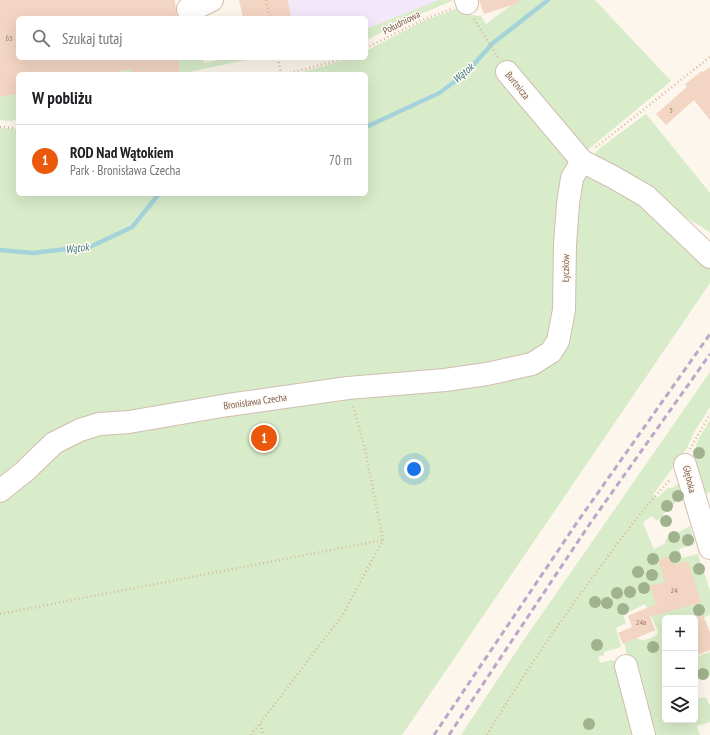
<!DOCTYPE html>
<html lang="pl">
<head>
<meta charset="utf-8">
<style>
	body { margin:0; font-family:"PT Sans Narrow",sans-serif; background:#f6f6f6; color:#202124 }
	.controls { position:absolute; right:12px; bottom:12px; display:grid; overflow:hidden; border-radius:6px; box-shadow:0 4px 16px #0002 }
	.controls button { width:36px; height:36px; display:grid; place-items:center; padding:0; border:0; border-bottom:1px solid #e0e0e0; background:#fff; color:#202124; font:20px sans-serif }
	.you { position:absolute; left:414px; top:469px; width:14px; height:14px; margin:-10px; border:3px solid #fff; border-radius:50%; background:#1a73e8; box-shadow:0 0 0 6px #1a73e833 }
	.badge { display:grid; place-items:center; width:26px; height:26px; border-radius:50%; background:#ea580c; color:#fff; font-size:13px; font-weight:700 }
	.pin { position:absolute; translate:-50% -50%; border:2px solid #fff; box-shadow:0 1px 4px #0006 }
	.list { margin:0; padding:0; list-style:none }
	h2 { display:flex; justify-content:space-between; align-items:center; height:52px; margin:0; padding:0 16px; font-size:17px }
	h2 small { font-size:13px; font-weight:400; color:#757577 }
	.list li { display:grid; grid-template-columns:26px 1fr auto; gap:12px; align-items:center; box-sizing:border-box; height:72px; padding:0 16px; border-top:1px solid #e0e0e0 }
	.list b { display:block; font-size:15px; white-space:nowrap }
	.list p { margin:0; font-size:13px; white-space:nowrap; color:#757577 }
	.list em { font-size:13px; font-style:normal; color:#757577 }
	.icon { flex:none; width:22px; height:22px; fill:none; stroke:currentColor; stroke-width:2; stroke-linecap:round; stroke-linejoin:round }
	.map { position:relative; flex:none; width:710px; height:735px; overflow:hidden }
	.search { position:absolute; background:#fff; box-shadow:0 4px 16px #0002; left:16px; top:16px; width:352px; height:44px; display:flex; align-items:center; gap:10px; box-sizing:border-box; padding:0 14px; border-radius:6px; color:#757577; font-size:15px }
	.panel { position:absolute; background:#fff; box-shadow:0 4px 16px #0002; left:16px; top:72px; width:352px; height:124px; border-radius:6px }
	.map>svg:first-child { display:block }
	.education { fill:#f3e8fa }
	.green { fill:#d8ecc9 }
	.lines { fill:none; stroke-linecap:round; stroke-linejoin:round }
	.stream { stroke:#a5d3da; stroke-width:4.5 }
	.building { fill:#f3d5c3 }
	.minor-casing { stroke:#d1beb0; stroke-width:24 }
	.path { stroke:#d9b8a5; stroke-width:2.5; stroke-dasharray:1 3; stroke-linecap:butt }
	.minor { stroke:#fff; stroke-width:22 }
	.rail { stroke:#b9a8c9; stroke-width:3; stroke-dasharray:6 4; stroke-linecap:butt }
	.tree { fill:#a0b28e }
	.labels { text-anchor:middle; stroke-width:3; stroke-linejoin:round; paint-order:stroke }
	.number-label { font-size:8px; fill:#987a6a }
	.street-label { font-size:10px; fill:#7a5c4d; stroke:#fffaf3 }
	.water-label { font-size:11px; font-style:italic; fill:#437c86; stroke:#fffaf3 }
</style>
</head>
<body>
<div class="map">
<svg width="710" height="735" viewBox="0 0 710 735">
	<rect width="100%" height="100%" fill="#fdf6ec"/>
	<path class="education" d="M288,0H439L366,29V18H291Z"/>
	<g class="green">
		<path d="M439,0H452V1L416,16L366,40V29Z"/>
		<path d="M518,0H545L492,42L464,72L437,91L366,125V74H294L328,65L347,58H366V51L423,21L458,8C464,8 466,10 470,15L481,16L486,24Z"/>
		<path d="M550,0H595L671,81L584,153L583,167L710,243V283L402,735H0V251L33,254L93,247L133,228L161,194H366V129L439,93L466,74L494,44Z"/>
		<path d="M177,58H203L204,63L229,58H251V59L179,74H110L177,60Z"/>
		<path d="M18,94V119L11,121L0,120V97Z"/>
		<path d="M646,114L710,193V232L590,159L600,148Z"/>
		<path d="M0,128L18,129V194H157L130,225L91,245L33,251L0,248Z"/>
		<path d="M710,372V407L695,431L687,448L653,495L657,498L668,488H672L679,483L681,496L657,521L652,516L643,523L654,549L666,543L665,540L690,526L695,544L679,549L682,558L698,554L710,591V615L695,621V618H665V720H695V699L706,697L709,704H710V722L697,726L700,735H647L624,643L636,638C644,642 649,639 657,635L658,631L645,604L623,615L626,623L616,628L621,647L604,652V655L598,657L600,663L613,660L621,669L639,735H461L521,644Z"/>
		<path d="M710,420V492L703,496L692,458L698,440Z"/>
		<path d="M710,652V675L695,679V656L696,657Z"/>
	</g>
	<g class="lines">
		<g class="stream">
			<path d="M366,127L439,93L465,74L493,43L548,0"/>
			<path d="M0,250L33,253L92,246L132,227L159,194"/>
		</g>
	</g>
	<g class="building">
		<path d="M0,0H175L176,12L179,18H18V58H177L180,74H132V69L110,74H18V94L0,97Z"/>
		<path d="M239,0H288L291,18H243Z"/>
		<path d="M479,0H518L519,3L484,14Z"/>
		<path d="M710,67V120L694,100L666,125L656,114L687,87L685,84L702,71L703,72Z"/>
		<path d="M670,556L674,565L688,561L701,602L698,603L710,632V650L695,656V604L650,617L655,630L623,644L618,633L632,627L628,616L656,604L650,586L665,582L658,560Z"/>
	</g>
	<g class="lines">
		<g class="minor-casing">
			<g id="minor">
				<path d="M466,0L467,3"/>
				<path d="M188,9L200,6L212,0"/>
				<path d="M507,72L582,161L613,177L646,196L710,257"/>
				<path d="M685,465L710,548"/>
				<path d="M0,491L25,471L54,443L80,430L99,424L129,422L228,405L348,388L445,380L487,374L532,364L551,352L558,341L564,310L565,245L568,204L572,178L582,161"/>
				<path d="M626,666L644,735"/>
			</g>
		</g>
		<g class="path">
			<path d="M266,0L270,18"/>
			<path d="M474,19L498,57"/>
			<path d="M366,48L422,20L451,9"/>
			<path d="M278,58L281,74"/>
			<path d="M286,74L328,63L342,58"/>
			<path d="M0,127L18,128"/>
			<path d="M596,147L710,57"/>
			<path d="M690,449L710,414"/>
			<path d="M0,614L383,540"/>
			<path d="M261,724L263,735"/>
			<path d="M251,735L342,616L383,540L365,449L353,406"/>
			<path d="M487,735C520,679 557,626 595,574C619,541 643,508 671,479"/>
		</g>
		<use href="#minor" class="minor"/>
		<g class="rail">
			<path d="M434,735L578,521L710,334"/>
			<path d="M449,735L589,525L710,354"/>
		</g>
	</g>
	<g class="tree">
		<circle cx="699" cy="453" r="6"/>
		<circle cx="678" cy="496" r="6"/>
		<circle cx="667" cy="506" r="6"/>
		<circle cx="666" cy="521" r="6"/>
		<circle cx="674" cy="537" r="6"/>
		<circle cx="688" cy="540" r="6"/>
		<circle cx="675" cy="557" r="6"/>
		<circle cx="653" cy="559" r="6"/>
		<circle cx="699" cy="569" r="6"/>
		<circle cx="638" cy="572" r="6"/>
		<circle cx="652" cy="575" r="6"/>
		<circle cx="644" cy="588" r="6"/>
		<circle cx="630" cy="592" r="6"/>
		<circle cx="617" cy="593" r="6"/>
		<circle cx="595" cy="602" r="6"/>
		<circle cx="607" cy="603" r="6"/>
		<circle cx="623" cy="609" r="6"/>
		<circle cx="699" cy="610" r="6"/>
		<circle cx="597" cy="645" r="6"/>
		<circle cx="653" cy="647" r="6"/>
		<circle cx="703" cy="674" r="6"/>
		<circle cx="589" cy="724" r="6"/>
	</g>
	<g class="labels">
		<g class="number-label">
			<text x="9" y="41">63</text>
			<text x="671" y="113">5</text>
			<text x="674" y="593">24</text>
			<text x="641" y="625">24a</text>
		</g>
		<g class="street-label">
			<text transform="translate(401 22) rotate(-27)" y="4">Południowa</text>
			<text transform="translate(518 85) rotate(51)" y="4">Burtnicza</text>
			<text transform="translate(565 268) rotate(-89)" y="4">Łyczków</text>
			<text transform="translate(255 401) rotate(-8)" y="4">Bronisława Czecha</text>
			<text transform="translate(690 479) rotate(76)" y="4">Głęboka</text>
		</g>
		<g class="water-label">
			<text transform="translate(463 73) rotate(-41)" y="4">Wątok</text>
			<text transform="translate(77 248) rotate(-8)" y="4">Wątok</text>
		</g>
	</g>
</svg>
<div class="controls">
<button>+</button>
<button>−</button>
<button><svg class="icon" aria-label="layers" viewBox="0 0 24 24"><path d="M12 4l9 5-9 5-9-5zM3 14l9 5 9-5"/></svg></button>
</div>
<div class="you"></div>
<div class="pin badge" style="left:264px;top:438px">1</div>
<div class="search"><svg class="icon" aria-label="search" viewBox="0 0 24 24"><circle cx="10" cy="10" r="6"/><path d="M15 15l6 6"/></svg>Szukaj tutaj</div>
<section class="panel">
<h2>W pobliżu<small></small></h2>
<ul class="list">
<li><span class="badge">1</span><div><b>ROD Nad Wątokiem</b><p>Park · Bronisława Czecha</p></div><em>70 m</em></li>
</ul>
</section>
</div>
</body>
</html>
